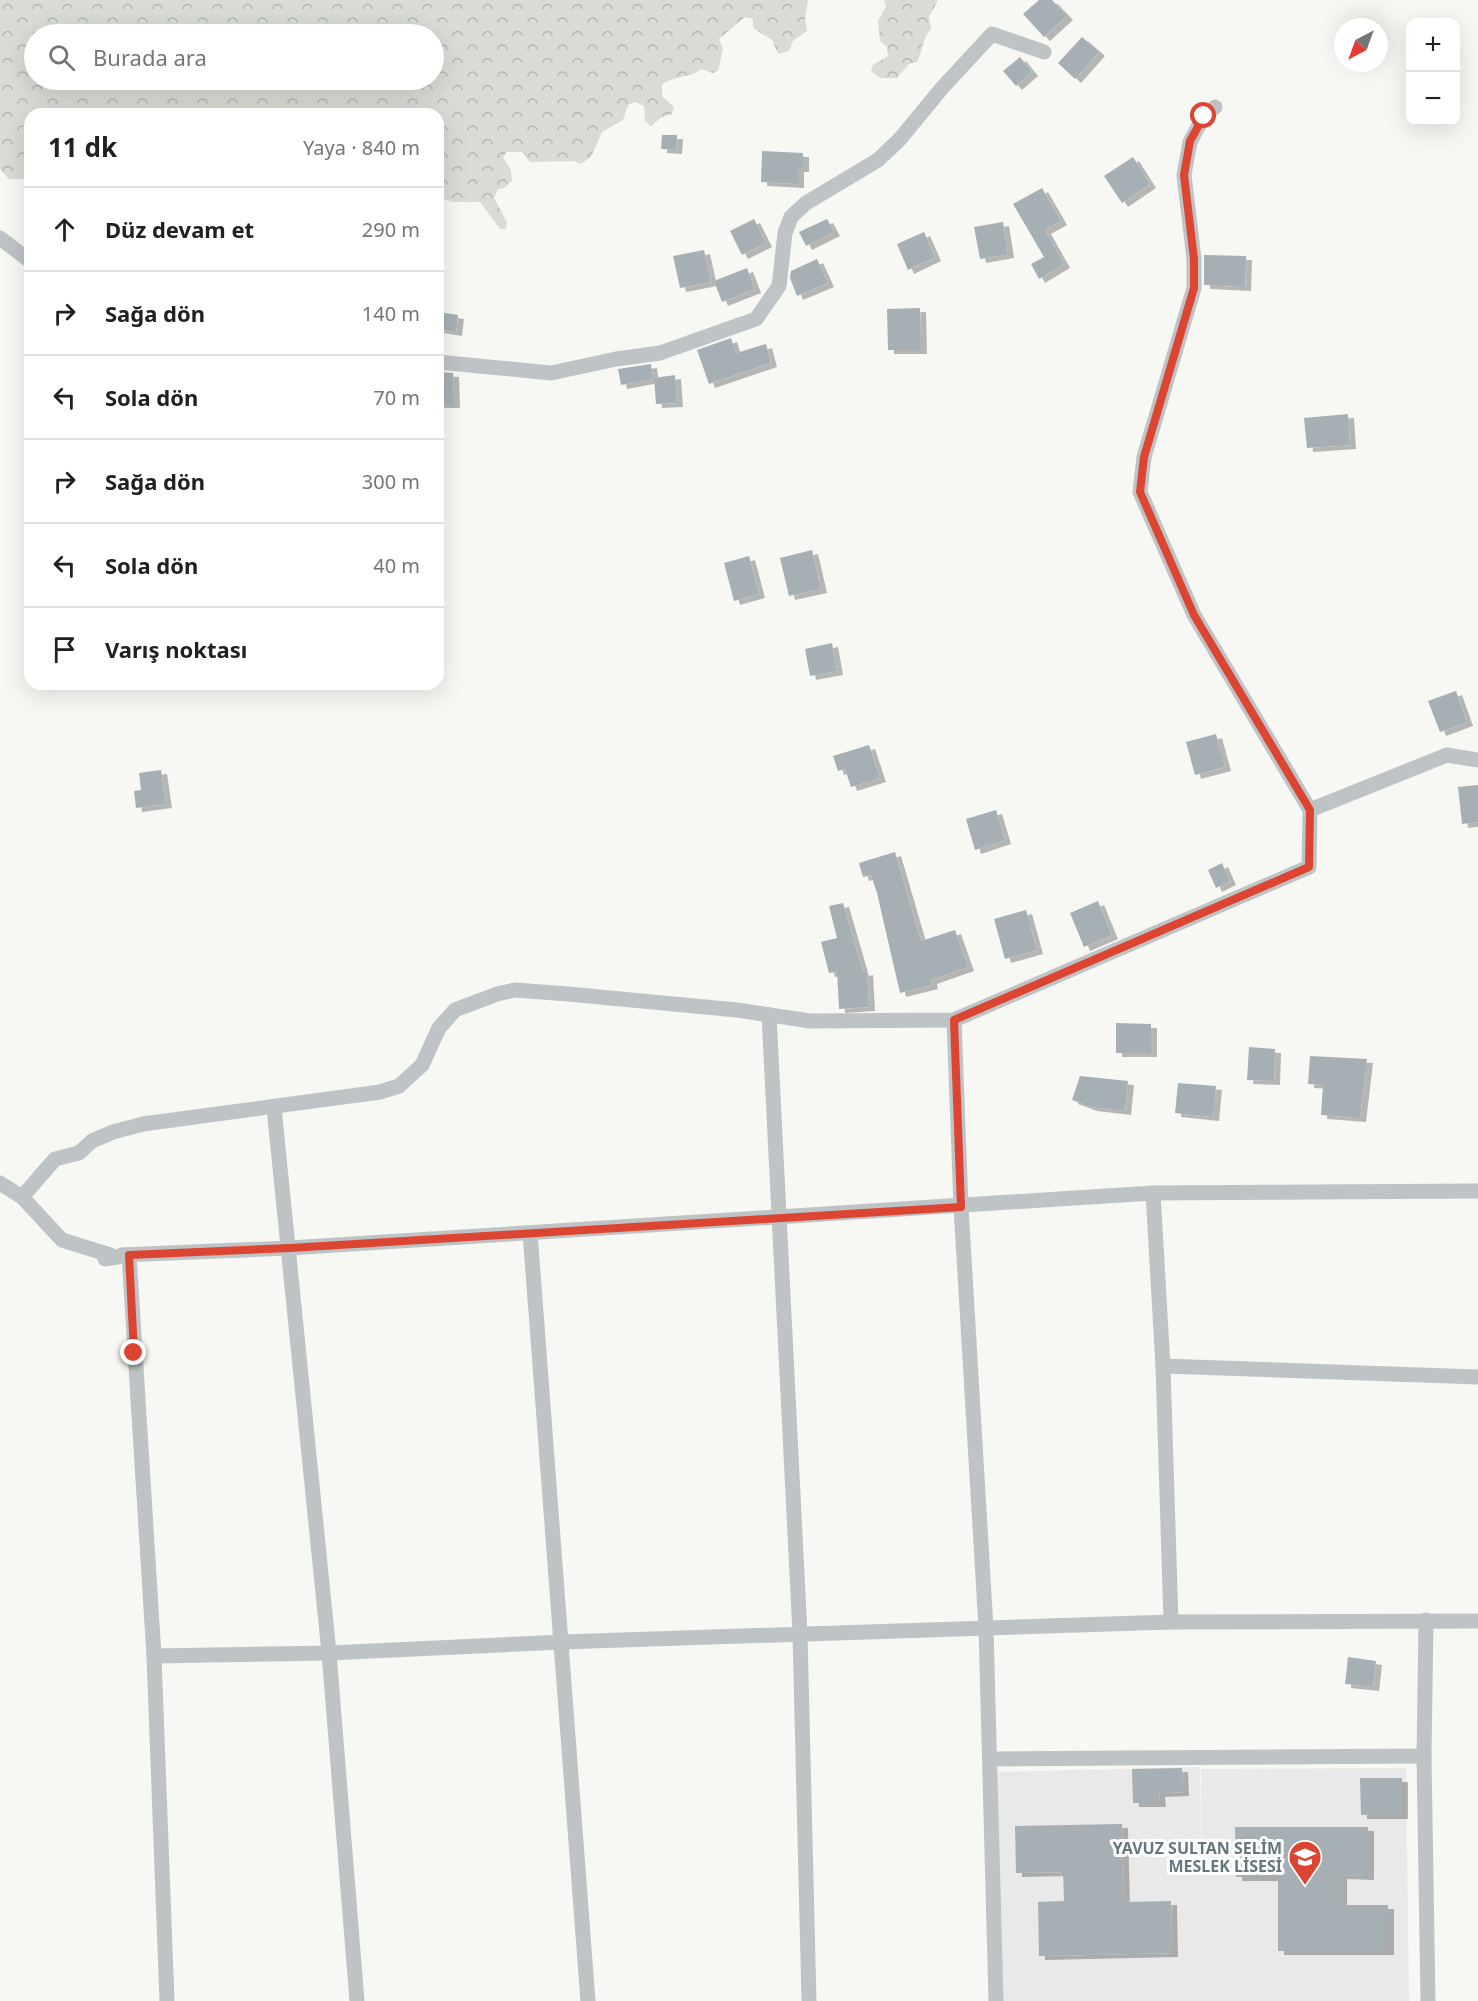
<!DOCTYPE html>
<html lang="tr">
<head>
<meta charset="utf-8">
<style>
	body { margin:0; font-family:"Noto Sans",sans-serif; background:#f2f2f2; color:#202124 }
	.controls { position:absolute; right:18px; top:18px; display:grid; overflow:hidden; border-radius:12px; box-shadow:0 6px 24px #0002 }
	.controls button { width:54px; height:54px; display:grid; place-items:center; padding:0; border:0; border-bottom:2px solid #e0e0e0; background:#fff; color:#202124; font:30px sans-serif }
	.compass { position:absolute; left:1334px; top:18px; width:54px; height:54px; border-radius:50%; background:#fff; box-shadow:0 6px 24px #0002; rotate:221deg }
	.stop { position:absolute; width:18px; height:18px; margin:-14px; border:4px solid #db4531; border-radius:50%; background:#fff }
	.stop.end { background:#db4531; border-color:#fff; box-shadow:0 2px 6px #0008 }
	.list { margin:0; padding:0; list-style:none }
	h2 { display:flex; justify-content:space-between; align-items:center; height:78px; margin:0; padding:0 24px; font-size:26px }
	h2 small { font-size:20px; font-weight:400; color:#757577 }
	.list li { display:grid; grid-template-columns:39px 1fr auto; gap:18px; align-items:center; box-sizing:border-box; height:84px; padding:0 24px; border-top:2px solid #e0e0e0 }
	.list b { display:block; font-size:22px; white-space:nowrap }
	.list em { font-size:20px; font-style:normal; color:#757577 }
	.icon { flex:none; width:33px; height:33px; fill:none; stroke:currentColor; stroke-width:2; stroke-linecap:round; stroke-linejoin:round }
	.map { position:relative; flex:none; width:1478px; height:2001px; overflow:hidden }
	.search { position:absolute; background:#fff; box-shadow:0 6px 24px #0002; left:24px; top:24px; width:420px; height:66px; display:flex; align-items:center; gap:15px; box-sizing:border-box; padding:0 21px; border-radius:33px; color:#757577; font-size:22px }
	.panel { position:absolute; background:#fff; box-shadow:0 6px 24px #0002; left:24px; top:108px; width:420px; height:582px; border-radius:18px }
	.map>svg:first-child { display:block }
	.built { fill:#e8e9e8 }
	.forest { fill:url(#forest-crowns); fill-rule:evenodd }
	.building { fill:#a6b0b4; filter:url(#shadow) }
	.lines { fill:none; stroke-linecap:round; stroke-linejoin:round }
	.minor { stroke:#bec4c6; stroke-width:15 }
	.route { stroke:#db4531; stroke-width:8 }
	.labels { text-anchor:middle; stroke-width:6; stroke-linejoin:round; paint-order:stroke }
	.poi-label { font-size:16px; font-weight:bold; fill:#64767e; stroke:#fff; text-anchor:end }
</style>
</head>
<body>
<div class="map">
<svg width="1478" height="2001" viewBox="0 0 1478 2001">
	<defs>
		<pattern id="forest-crowns" width="20" height="18" patternUnits="userSpaceOnUse" patternTransform="scale(1.5)"><rect width="20" height="18" fill="#d8dcd4"/><path d="M2 6a3 3 0 1 1 6 0M12 15a3 3 0 1 1 6 0" fill="none" stroke="#b3b7b1"/></pattern>
		<filter id="shadow"><feDropShadow dx="6" dy="4" stdDeviation="0" flood-color="#0004"/></filter>
	</defs>
	<rect width="100%" height="100%" fill="#f7f7f4"/>
	<path class="built" d="M1200,1767L1202,1965L1201,1769L1406,1768L1409,2001H998L993,1772Z"/>
	<g class="forest">
		<path d="M0,0H808L805,19L807,31L793,41L789,51L778,54L772,40L753,28V19L745,17L719,39L723,49L718,71L713,73L701,69C690,79 676,74 662,85V96L674,107L672,114L662,117L651,126L645,121L644,106L635,102L628,105L623,120L602,132L591,157L581,164L574,161L530,162L522,152H507L503,157L511,170L512,181L504,188L498,189L494,198L507,222L506,229H500L480,202H453L438,197V114H30V179H9L0,169ZM34,34H434V80H34Z"/>
		<path d="M884,0H938L929,17L931,29C922,39 923,50 917,62L909,64L897,78H880L871,71L873,65L888,56L887,47L880,41L878,21L886,6Z"/>
	</g>
	<g class="building">
		<path d="M1039,0H1052L1067,16L1044,37L1023,14Z"/>
		<path d="M1082,37L1099,52L1075,79L1058,63Z"/>
		<path d="M1020,57L1032,72L1016,86L1003,71Z"/>
		<path d="M662,135H677L676,150L661,149Z"/>
		<path d="M762,151L803,153V168H798V184L761,182Z"/>
		<path d="M1133,157L1150,184L1122,203L1104,176Z"/>
		<path d="M1042,188L1061,221L1045,230L1064,264L1039,279L1031,264L1044,257L1013,204Z"/>
		<path d="M754,219L766,243L742,255L730,231Z"/>
		<path d="M827,219L834,232L806,246L799,232Z"/>
		<path d="M1003,222L1008,254L980,259L974,227Z"/>
		<path d="M924,232L935,257L908,270L897,244Z"/>
		<path d="M704,250L711,282L680,288L673,256Z"/>
		<path d="M1204,255L1246,256L1245,287L1204,285Z"/>
		<path d="M817,259L828,283L797,296L790,278L791,271Z"/>
		<path d="M747,268L755,289L722,302L714,281Z"/>
		<path d="M920,308L921,350H888L887,309Z"/>
		<path d="M438,312L458,315L456,332L438,329Z"/>
		<path d="M731,338L736,353L766,344L771,363L709,384L697,350Z"/>
		<path d="M651,364L653,379L621,385L618,369Z"/>
		<path d="M438,372L453,373L454,404H438Z"/>
		<path d="M675,375L677,403L656,404L654,378Z"/>
		<path d="M1348,414L1350,445L1307,448L1304,418Z"/>
		<path d="M812,550L821,589L789,596L780,558Z"/>
		<path d="M749,556L759,594L734,601L724,563Z"/>
		<path d="M832,643L837,671L810,676L805,649Z"/>
		<path d="M1456,691L1467,722L1440,732L1428,701Z"/>
		<path d="M1216,734L1225,767L1195,775L1186,742Z"/>
		<path d="M869,745L880,778L851,787L845,769L838,771L833,756Z"/>
		<path d="M161,770L166,804L136,808L134,791L141,790L139,773Z"/>
		<path d="M1478,785V822L1462,824L1458,787Z"/>
		<path d="M996,810L1005,840L975,850L966,819Z"/>
		<path d="M895,852L921,941L955,930L968,967L931,980L932,985L900,993L877,893L871,875L863,877L859,863Z"/>
		<path d="M1222,863L1230,881L1216,888L1208,870Z"/>
		<path d="M1098,901L1112,935L1084,947L1070,913Z"/>
		<path d="M843,903L863,972L867,971L869,1007L839,1009L837,972L829,973L821,942L837,938L829,906Z"/>
		<path d="M1026,910L1037,950L1005,959L994,919Z"/>
		<path d="M1116,1023L1151,1024V1053H1116Z"/>
		<path d="M1249,1047L1275,1049L1274,1081L1247,1080Z"/>
		<path d="M1310,1056L1367,1059L1360,1118L1321,1115L1323,1085L1308,1084Z"/>
		<path d="M1080,1076L1128,1081L1125,1111L1091,1107L1072,1100Z"/>
		<path d="M1178,1083L1216,1086L1213,1117L1175,1113Z"/>
		<path d="M1348,1657L1376,1661L1373,1687L1345,1684Z"/>
		<path d="M1182,1768L1183,1792L1159,1793L1160,1803H1133L1132,1769Z"/>
		<path d="M1360,1778H1402V1815H1361Z"/>
		<path d="M1122,1824L1124,1902L1171,1901L1172,1953L1039,1956L1038,1902L1064,1901L1063,1872L1016,1873L1015,1826Z"/>
		<path d="M1235,1827H1368V1876L1341,1875V1905H1388V1951H1278V1877H1236Z"/>
	</g>
	<g class="lines">
		<g class="minor">
			<path d="M0,238L30,261"/>
			<path d="M438,362L551,373L616,359L660,353L756,319L779,286L785,233L791,217L806,203L878,160L900,139L942,88L992,34L1044,52"/>
			<path d="M1310,810L1447,755L1478,760"/>
			<path d="M769,1015L800,1634L809,2001"/>
			<path d="M954,1020L961,1207L986,1628L996,2001"/>
			<path d="M274,1108L329,1653L357,2001"/>
			<path d="M0,1183L22,1197"/>
			<path d="M1153,1193L1163,1366L1171,1622L1478,1621"/>
			<path d="M530,1233L588,2001"/>
			<path d="M121,1255L289,1248L1153,1193L1478,1191"/>
			<path d="M1163,1366L1478,1377"/>
			<path d="M1426,1620L1424,1756L1428,2001"/>
			<path d="M154,1656L329,1653L562,1642L1171,1622"/>
			<path d="M991,1759L1424,1756"/>
			<path d="M167,2001L154,1656L129,1255L105,1259L110,1255L62,1240L22,1197L55,1159L79,1153L92,1141L113,1132L143,1124L380,1092L399,1086L422,1065L439,1028L455,1010L497,994L515,990L568,994L737,1010L810,1021L954,1020L1309,867L1310,810L1194,615L1140,492L1144,457L1194,288V259L1184,175L1190,142L1204,116L1215,107"/>
		</g>
	</g>
	<g class="lines">
		<path class="route" d="M134,1353L129,1255L290,1248L961,1207L954,1020L1309,867L1310,810L1194,615L1140,492L1144,457L1194,288V259L1184,175L1190,141L1204,116"/>
	</g>
	<defs>
		<g id="school-pin" transform="scale(1.725)"><path d="M0 17L-7.5 6A9.5 9.5 0 1 1 7.5 6Z" fill="#db4531" stroke="#fff"/><path d="M0-5L7-2L0 1L-7-2ZM-4 1L0 2.5L4 1V4Q0 6-4 4Z" fill="#fff"/></g>
	</defs>
	<g fill-rule="evenodd">
		<use href="#school-pin" x="1305" y="1857"/>
	</g>
	<g class="labels">
		<g class="poi-label">
			<text x="1282" y="1854">YAVUZ SULTAN SELİM<tspan x="1282" dy="18">MESLEK LİSESİ</tspan></text>
		</g>
	</g>
</svg>
<div class="controls">
<button>+</button>
<button>−</button>
</div>
<svg class="compass" viewBox="-18 -18 36 36"><path d="M0-13l5 13h-10z" fill="#e53935"/><path d="M0 13l5-13h-10z" fill="#757577"/></svg>
<div class="stop" style="left:1204px;top:116px"></div>
<div class="stop end" style="left:134px;top:1353px"></div>
<div class="search"><svg class="icon" aria-label="search" viewBox="0 0 24 24"><circle cx="10" cy="10" r="6"/><path d="M15 15l6 6"/></svg>Burada ara</div>
<section class="panel">
<h2>11 dk<small>Yaya · 840 m</small></h2>
<ul class="list">
<li><svg class="icon" aria-label="ahead" viewBox="0 0 24 24"><path d="M12 20V5M6 11l6-6 6 6"/></svg><div><b>Düz devam et</b></div><em>290 m</em></li>
<li><svg class="icon" aria-label="right" viewBox="0 0 24 24"><path d="M7 20v-9h11M14 6l5 5-5 5"/></svg><div><b>Sağa dön</b></div><em>140 m</em></li>
<li><svg class="icon" aria-label="left" viewBox="0 0 24 24"><path d="M17 20v-9H6M10 6l-5 5 5 5"/></svg><div><b>Sola dön</b></div><em>70 m</em></li>
<li><svg class="icon" aria-label="right" viewBox="0 0 24 24"><path d="M7 20v-9h11M14 6l5 5-5 5"/></svg><div><b>Sağa dön</b></div><em>300 m</em></li>
<li><svg class="icon" aria-label="left" viewBox="0 0 24 24"><path d="M17 20v-9H6M10 6l-5 5 5 5"/></svg><div><b>Sola dön</b></div><em>40 m</em></li>
<li><svg class="icon" aria-label="arrive" viewBox="0 0 24 24"><path d="M6 21V4h12l-3 4 3 4H6"/></svg><div><b>Varış noktası</b></div></li>
</ul>
</section>
</div>
</body>
</html>
